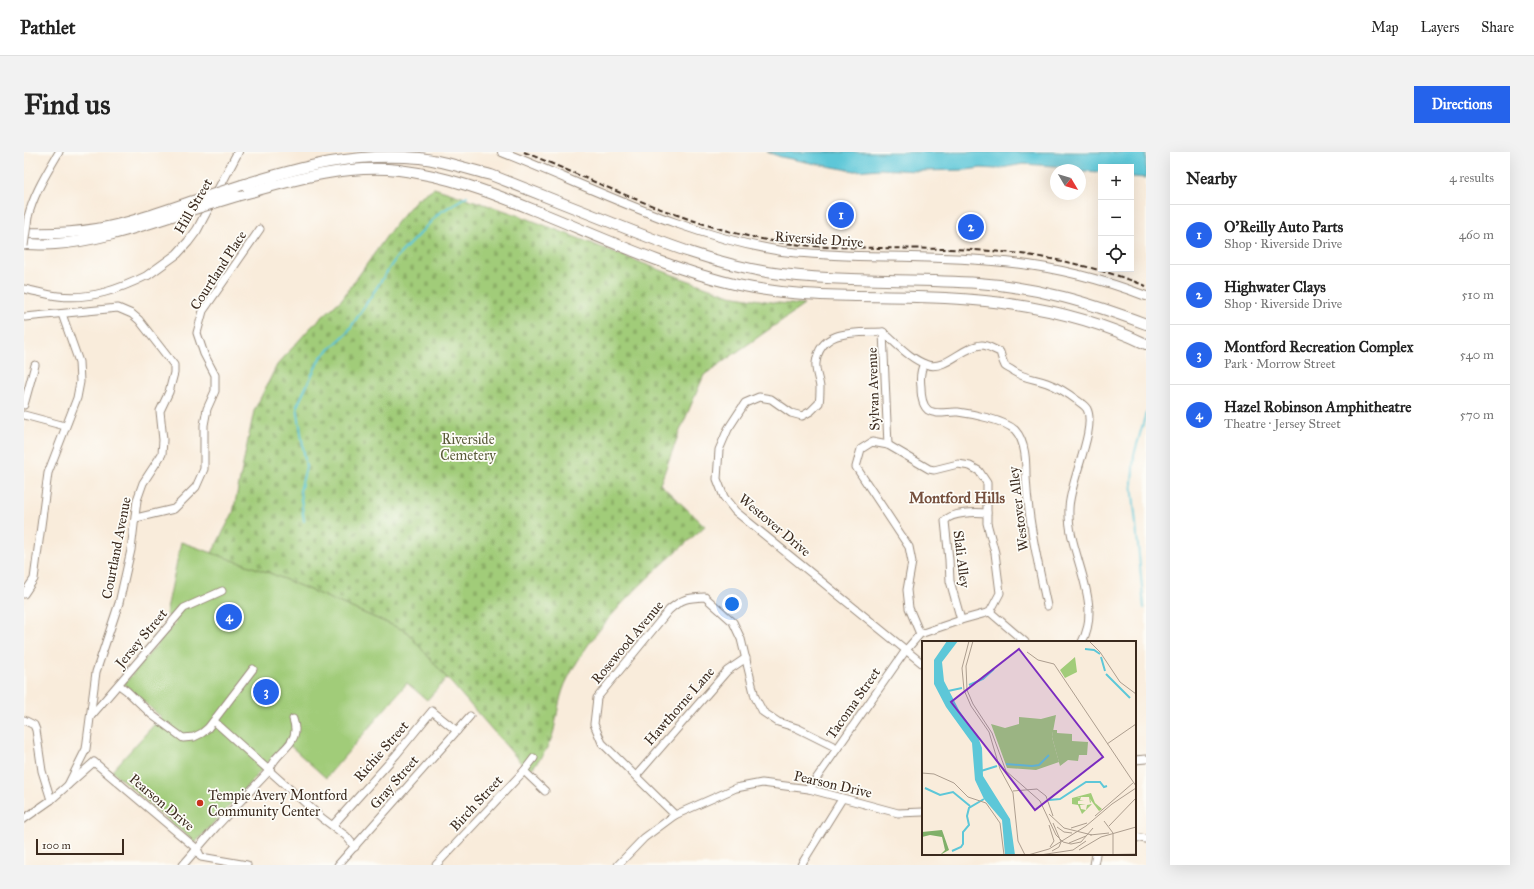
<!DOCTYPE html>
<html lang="en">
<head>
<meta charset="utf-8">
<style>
	body { margin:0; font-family:"IM FELL Great Primer",serif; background:#f2f2f2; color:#222 }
	.controls { position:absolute; right:12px; top:12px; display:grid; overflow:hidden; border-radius:0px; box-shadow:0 4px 16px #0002 }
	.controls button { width:36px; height:36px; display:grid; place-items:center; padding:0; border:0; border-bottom:1px solid #e0e0e0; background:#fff; color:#222; font:20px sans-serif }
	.compass { position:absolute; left:1026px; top:12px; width:36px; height:36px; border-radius:50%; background:#fff; box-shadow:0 4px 16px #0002; rotate:128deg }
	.scale { position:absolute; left:12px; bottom:10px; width:88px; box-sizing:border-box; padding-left:4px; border:2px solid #3b2a1e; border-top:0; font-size:11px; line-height:14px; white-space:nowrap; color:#3b2a1e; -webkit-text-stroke:3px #fdfcf7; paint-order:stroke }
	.you { position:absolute; left:708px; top:452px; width:14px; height:14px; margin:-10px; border:3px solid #fff; border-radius:50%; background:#1a73e8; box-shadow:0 0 0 6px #1a73e833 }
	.badge { display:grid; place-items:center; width:26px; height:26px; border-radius:50%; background:#2563eb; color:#fff; font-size:13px; font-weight:700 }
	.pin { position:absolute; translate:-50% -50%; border:2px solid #fff; box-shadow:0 1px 4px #0006 }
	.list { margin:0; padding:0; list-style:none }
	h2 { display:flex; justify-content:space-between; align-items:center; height:52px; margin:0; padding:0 16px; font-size:17px }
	h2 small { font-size:13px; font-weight:400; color:#767676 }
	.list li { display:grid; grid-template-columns:26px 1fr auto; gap:12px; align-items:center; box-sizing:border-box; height:60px; padding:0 16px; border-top:1px solid #e0e0e0 }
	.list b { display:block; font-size:15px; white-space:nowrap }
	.list p { margin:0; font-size:13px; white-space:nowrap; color:#767676 }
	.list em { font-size:13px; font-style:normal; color:#767676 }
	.icon { flex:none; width:22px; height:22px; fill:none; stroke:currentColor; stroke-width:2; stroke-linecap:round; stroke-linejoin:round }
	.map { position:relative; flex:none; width:1122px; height:713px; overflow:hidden; border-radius:0px }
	header { display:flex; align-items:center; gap:24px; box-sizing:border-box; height:56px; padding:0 20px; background:#fff; border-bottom:1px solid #e0e0e0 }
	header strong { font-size:19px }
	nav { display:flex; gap:22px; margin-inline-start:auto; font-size:14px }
	.intro { display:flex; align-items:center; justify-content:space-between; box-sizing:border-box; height:96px; padding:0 24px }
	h1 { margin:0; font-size:28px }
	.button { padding:10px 18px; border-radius:0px; background:#2563eb; color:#fff; font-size:14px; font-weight:700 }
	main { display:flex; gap:24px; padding:0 24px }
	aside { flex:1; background:#fff; border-radius:0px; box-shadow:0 4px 16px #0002 }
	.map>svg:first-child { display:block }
	.green { fill:#a1cc79; stroke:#6e7b4c }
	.cemetery { fill:url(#cemetery-stones); stroke:#6e7b4c }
	.water { fill:#5dc7d8; stroke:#4c787b }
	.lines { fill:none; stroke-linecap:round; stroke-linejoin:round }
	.stream { stroke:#5dc7d8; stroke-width:2 }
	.minor-casing { stroke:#9a8b7c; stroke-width:9 }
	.major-casing { stroke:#9a8b7c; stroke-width:10 }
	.highway-casing { stroke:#9a8b7c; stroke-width:12 }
	.minor { stroke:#fff; stroke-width:7 }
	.major { stroke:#fff; stroke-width:8 }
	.highway { stroke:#fff; stroke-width:10 }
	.rail { stroke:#3b2a1e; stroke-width:2; stroke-dasharray:6 3; stroke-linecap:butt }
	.minor-bridge-casing { stroke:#9a8b7c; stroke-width:9; stroke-linecap:butt }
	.highway-bridge-casing { stroke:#9a8b7c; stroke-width:12; stroke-linecap:butt }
	.minor-bridge { stroke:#fff; stroke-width:7 }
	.highway-bridge { stroke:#fff; stroke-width:10 }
	.poi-dot { fill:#c8321e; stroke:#fdfcf7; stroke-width:1.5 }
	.labels { text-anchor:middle; stroke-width:3.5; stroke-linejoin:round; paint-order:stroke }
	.street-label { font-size:14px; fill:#3b2a1e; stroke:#fdfcf7 }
	.park-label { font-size:14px; fill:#5a5b39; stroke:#fdfcf7 }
	.poi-label { font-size:14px; fill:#3b2a1e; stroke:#fdfcf7; text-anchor:start }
	.neighbourhood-label { font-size:15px; font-weight:bold; fill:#754f3d; stroke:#fdfcf7 }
	.inset-river { fill:none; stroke:#5dc7d8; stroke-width:2 }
	.inset-road { fill:none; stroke:#ad9e8f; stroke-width:1 }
	.view { fill:#7b2cbf; fill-opacity:0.15; stroke:#7b2cbf; stroke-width:2 }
	.inset-edge { fill:none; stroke:#3b2a1e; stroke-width:2 }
</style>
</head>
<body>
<header>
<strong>Pathlet</strong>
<nav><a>Map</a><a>Layers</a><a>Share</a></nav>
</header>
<div class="intro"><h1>Find us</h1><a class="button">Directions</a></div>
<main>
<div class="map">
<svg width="1122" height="713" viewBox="0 0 1122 713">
	<defs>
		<pattern id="cemetery-stones" width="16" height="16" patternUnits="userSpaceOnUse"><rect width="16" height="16" fill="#a1cc79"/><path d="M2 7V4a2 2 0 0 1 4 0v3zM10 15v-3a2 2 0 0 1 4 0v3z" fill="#8caf68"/></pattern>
	</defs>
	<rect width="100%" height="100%" fill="#fdfcf7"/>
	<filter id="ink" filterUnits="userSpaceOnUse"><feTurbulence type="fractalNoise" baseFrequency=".025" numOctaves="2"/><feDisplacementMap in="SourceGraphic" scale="8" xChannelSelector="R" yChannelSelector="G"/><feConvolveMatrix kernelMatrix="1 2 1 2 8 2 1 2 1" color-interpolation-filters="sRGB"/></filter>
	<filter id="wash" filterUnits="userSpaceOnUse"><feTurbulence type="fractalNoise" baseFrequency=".012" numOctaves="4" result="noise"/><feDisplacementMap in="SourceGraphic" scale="16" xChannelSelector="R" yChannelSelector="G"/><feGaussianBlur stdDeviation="0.9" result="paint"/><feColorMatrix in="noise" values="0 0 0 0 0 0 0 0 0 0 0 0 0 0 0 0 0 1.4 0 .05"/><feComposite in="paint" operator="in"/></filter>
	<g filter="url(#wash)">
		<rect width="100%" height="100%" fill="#f9ecdb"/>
		<path class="green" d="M157,390L246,421L382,479L423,526L403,548L383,531L302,626L262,590L212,647L171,691L88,619L137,565L100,532L152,470L142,462Z"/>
		<path class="cemetery" d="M410,36L494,63L657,126L706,143L754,151L780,153L680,223L655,281L636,332L681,374C630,420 577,463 544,526C535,543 534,560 530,578C526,595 516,607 505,620L382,479L246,421L188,401L209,361L230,259L253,213L286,176L318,147L372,71L393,47Z"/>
		<path class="water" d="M743,0H1122V26L1107,25V15H1077V20L1060,19L1031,14L999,12L972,17L957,16L942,18L894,19L855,17L831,19L803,14L757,5Z"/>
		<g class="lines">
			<g class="stream">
				<path d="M280,369L276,339L282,315L273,254L296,206L323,181L372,106L415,61L443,44"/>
				<path d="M1120,456L1108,331L1110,303L1122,261"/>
			</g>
		</g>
	</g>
	<g filter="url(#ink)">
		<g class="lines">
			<g class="minor-casing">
				<g id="minor">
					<path d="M4,65C10,41 23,21 35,0"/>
					<path d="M0,137C11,139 23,143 34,144C66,148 96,137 124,123"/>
					<path d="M1,165L94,156L108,162L115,168L150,213V221L145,240L136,259L139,288L138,302L119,331L113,348L107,398L95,451L72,520L62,597L44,633"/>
					<path d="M859,180L864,293"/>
					<path d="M900,212C896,219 896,227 897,235C897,243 898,253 904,258C913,264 924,259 934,260C949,262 980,268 991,278C1002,290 1002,310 1002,325C1004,369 1014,411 1023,454"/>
					<path d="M0,253L11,213"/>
					<path d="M0,263L41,274"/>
					<path d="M112,366L150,357L172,335L180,317V273L183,257L191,239V223L180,202L173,181L179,159L236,77"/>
					<path d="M0,442L10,427L24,321L53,246L56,230L55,210L38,162"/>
					<path d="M966,460L1001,490"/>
					<path d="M937,468L926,429L925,408L921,369C927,360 952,360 963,361"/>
					<path d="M899,512L711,359L700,345L693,327L695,298L704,277L721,251L735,245L747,247L767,261L778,264L787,259L795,251C796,246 796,240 796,235C795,227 791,219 792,211C796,176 833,181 859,180C872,191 887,208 904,213C922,218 939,194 958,193C963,193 971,198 976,200C977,204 979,210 981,214C983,216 987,217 989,219C1001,227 1010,226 1023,231C1034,235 1045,242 1054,249C1057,251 1061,254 1063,257C1073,277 1045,331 1045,357C1043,401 1080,449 1058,490"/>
					<path d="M95,533L103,539L128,563L159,586L170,585L178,581L184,576L229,517"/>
					<path d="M67,564L160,456L198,439"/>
					<path d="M0,568L10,573L12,578L18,619L27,648"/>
					<path d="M190,569L298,666L322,684L331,695"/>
					<path d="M1111,608L1122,607"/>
					<path d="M500,619L521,639"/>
					<path d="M612,624L703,519L722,506"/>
					<path d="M785,637L882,498L896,482L937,468L966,460L976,441L971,401L963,371V331L955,319L946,314L934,312L910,318L905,317L864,293L848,290L837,297L832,315L885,395L888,410L883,438L885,456L896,482"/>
					<path d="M651,663L578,591L570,572L573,546L645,458C659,446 663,446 681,445L709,470L717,487L731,545L739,560L754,570L773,576L813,596"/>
					<path d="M0,667L27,648L70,610L173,697L177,705L223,713"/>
					<path d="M309,673L372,603L408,559L433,579"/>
					<path d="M1111,685L1122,687"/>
					<path d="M159,713L192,675L246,618C248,603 272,594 271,577C271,574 270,570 269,567"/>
					<path d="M314,713L446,564"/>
					<path d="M412,713L500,619L510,606"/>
					<path d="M594,713L620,686L651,663L712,636L738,631L785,637L874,661L899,660"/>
					<path d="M777,713L818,647"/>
					<path d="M1070,713L1072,702"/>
				</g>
			</g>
			<g class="major-casing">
				<g id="major">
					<path d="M478,0C570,36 660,84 758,99C784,102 810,103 835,104C880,105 925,105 969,109C1022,113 1073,125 1122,144"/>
					<path d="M124,123L153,102L164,90L173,78L214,0"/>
				</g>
			</g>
			<g class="highway-casing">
				<g id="highway">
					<path d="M218,33C280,14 330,0 396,6C420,9 444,17 467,23C508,39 550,56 591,72C641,92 690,111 743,120C813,131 884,126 954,131C1014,135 1066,151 1122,172"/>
					<path d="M213,44C266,29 319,12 375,18C423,24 466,40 510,58C577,85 644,117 714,133C784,148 850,142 921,146C989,149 1060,162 1122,192"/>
					<path d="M0,81C24,82 49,81 73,77C108,71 142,58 175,47"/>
					<path d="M0,92C10,92 21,93 31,92C77,89 122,72 167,58"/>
				</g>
			</g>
			<use href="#minor" class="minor"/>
			<use href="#major" class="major"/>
			<use href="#highway" class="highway"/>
			<path class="rail" d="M500,0C588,36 682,84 778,93C803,96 830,95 855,96C902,97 950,96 997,102C1040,108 1082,118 1122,134"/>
			<g class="minor-bridge-casing">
				<path id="minor-bridge" d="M0,94L4,65"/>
			</g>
			<g class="highway-bridge-casing">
				<g id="highway-bridge">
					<path d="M175,47L218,33"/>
					<path d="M167,58L213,44"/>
				</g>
			</g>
			<use href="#minor-bridge" class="minor-bridge"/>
			<use href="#highway-bridge" class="highway-bridge"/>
		</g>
	</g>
	<circle class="poi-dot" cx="176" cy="651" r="4"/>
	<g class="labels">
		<g class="street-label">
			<text transform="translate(169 54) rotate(-60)" y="5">Hill Street</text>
			<text transform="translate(795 87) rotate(4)" y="5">Riverside Drive</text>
			<text transform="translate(194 118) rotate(-57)" y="5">Courtland Place</text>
			<text transform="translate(849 237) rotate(-92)" y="5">Sylvan Avenue</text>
			<text transform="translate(994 357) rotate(-97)" y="5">Westover Alley</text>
			<text transform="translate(751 373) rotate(40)" y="5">Westover Drive</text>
			<text transform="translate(92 396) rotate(-79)" y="5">Courtland Avenue</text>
			<text transform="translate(938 407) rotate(83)" y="5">Slali Alley</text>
			<text transform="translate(117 486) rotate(-50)" y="5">Jersey Street</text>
			<text transform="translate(603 490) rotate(-50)" y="5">Rosewood Avenue</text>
			<text transform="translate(829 551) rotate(-55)" y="5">Tacoma Street</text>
			<text transform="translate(655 554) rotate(-49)" y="5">Hawthorne Lane</text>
			<text transform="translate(357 599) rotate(-49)" y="5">Richie Street</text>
			<text transform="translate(370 630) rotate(-49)" y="5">Gray Street</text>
			<text transform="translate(809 632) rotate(13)" y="5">Pearson Drive</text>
			<text transform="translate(138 650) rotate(40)" y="5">Pearson Drive</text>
			<text transform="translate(452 651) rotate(-47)" y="5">Birch Street</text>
		</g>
		<g class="park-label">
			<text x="444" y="292">Riverside<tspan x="444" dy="16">Cemetery</tspan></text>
		</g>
		<g class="poi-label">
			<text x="184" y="648">Tempie Avery Montford<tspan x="184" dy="16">Community Center</tspan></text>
		</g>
		<g class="neighbourhood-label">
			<text x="933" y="351">Montford Hills</text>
		</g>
	</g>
	<g transform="translate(898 489)">
		<rect width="214" height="214" fill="#f9ecdb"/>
		<path d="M153,16L155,31L143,37L138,29ZM131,89H135V92L150,93V100L166,101L165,114H157L156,120L146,119L138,125L130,96ZM169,152L173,162L180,168L177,170L168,158L169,161L168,162L167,156H157L155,157L159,156L158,159H162L156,160V163H164L158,164L159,168L164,169L165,164L170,163L160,173L156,164L150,163V157Z" fill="#a1cc79"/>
		<path d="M20,189L27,209L18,214L23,209L20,196L8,194L0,196V191Z" fill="#80b069"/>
		<path d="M134,74L130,96L137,121L114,129L85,127L69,83L83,87L97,83V76L119,78Z" fill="#a1cc79"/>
		<path d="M25,0H36L20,21L22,40L37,69L56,96L60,107L61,135L88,178L93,214H83L80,179L62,158L53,139L50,102L24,66L12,43V19Z" fill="#5dc7d8"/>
		<path class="inset-river" d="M163,8L172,9L178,13M179,16L183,30M184,33L208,57M47,44L61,38L72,28M26,50L40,47M84,123L110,125L117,124L127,114M59,130L75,125M3,147L18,154L31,151L48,165M127,159L138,158L164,141H178L182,146L185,145M30,210L39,206L41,203V191L47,184L45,175L47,167L62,158"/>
		<path class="inset-road" d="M47,0L40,27L42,49L49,65L67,91L78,128L91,152L96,200L103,214M51,0L44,25L45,49L51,63L70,92L84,130L118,160L134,194L141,201L149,203L159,201L171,187M167,0L178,11L198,41L214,53M105,11L116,19L132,23L214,145M185,103L214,83M0,132L12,133L32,142L46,156L64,162L78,182L82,214M115,148L124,155L131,175M91,150L115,148M127,173L142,187L170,194M173,175L211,142M182,180L191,192V214M127,184L132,200L128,206M187,185L214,157M135,186L142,191L150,192M149,187L165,182M168,194L187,192M179,196L214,186M147,202L164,195M157,209L179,196M130,210L137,206L139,201L131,182M106,214L127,208L164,185L190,163L214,147M118,214L151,209L164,200M170,214L214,213"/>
		<path class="view" d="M97,8L181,116L113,169L29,61Z"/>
		<rect width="214" height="214" class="inset-edge"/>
	</g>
</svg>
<div class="controls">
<button>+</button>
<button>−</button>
<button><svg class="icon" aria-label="locate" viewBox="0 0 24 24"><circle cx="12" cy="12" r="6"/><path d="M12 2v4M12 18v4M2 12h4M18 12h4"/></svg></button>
</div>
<svg class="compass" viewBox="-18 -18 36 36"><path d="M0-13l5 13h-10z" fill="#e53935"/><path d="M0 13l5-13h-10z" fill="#767676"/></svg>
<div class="scale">100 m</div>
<div class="you"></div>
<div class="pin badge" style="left:817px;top:63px">1</div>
<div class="pin badge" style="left:947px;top:75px">2</div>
<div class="pin badge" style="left:242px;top:540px">3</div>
<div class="pin badge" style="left:205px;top:465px">4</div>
</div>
<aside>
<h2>Nearby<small>4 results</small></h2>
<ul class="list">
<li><span class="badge">1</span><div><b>O'Reilly Auto Parts</b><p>Shop · Riverside Drive</p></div><em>460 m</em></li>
<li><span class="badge">2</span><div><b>Highwater Clays</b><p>Shop · Riverside Drive</p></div><em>510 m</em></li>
<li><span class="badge">3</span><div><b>Montford Recreation Complex</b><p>Park · Morrow Street</p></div><em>540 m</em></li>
<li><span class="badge">4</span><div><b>Hazel Robinson Amphitheatre</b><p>Theatre · Jersey Street</p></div><em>570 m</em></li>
</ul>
</aside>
</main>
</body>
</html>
